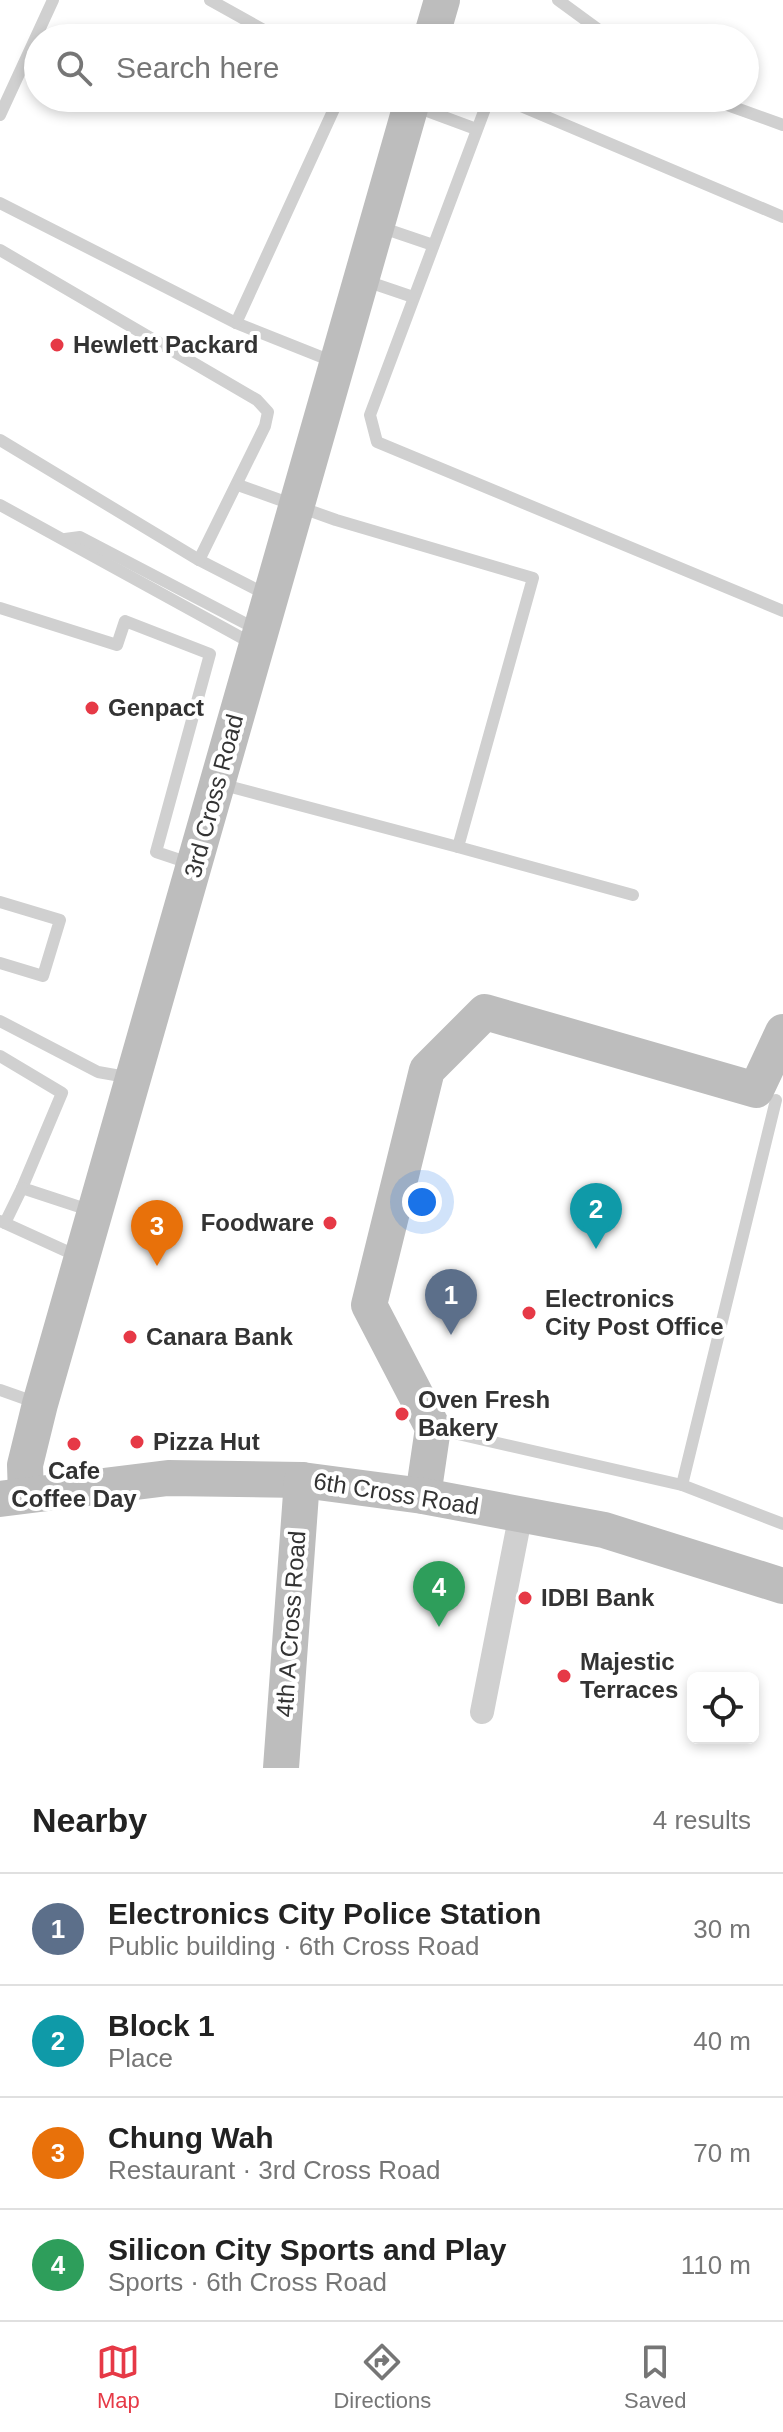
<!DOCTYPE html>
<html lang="en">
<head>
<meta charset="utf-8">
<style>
	body { margin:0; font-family:Arial,sans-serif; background:#f6f6f6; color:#222 }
	.controls { position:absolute; right:24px; bottom:24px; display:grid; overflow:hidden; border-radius:12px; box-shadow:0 4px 12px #0003 }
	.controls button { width:72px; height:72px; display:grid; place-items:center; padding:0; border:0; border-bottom:2px solid #e0e0e0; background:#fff; color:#222; font:40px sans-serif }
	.you { position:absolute; left:422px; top:1202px; width:28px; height:28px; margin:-20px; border:6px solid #fff; border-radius:50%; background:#1a73e8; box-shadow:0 0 0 12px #1a73e833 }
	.badge { display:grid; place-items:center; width:52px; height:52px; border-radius:50%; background:#e63946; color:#fff; font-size:26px; font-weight:700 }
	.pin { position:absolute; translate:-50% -66px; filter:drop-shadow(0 2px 4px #0008) }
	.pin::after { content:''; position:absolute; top:42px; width:28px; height:24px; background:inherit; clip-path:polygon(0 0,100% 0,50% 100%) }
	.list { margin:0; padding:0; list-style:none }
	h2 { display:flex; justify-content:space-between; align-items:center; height:104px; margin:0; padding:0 32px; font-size:34px }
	h2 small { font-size:26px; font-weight:400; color:#767676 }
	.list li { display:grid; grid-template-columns:52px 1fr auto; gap:24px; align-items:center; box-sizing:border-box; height:112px; padding:0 32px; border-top:2px solid #e0e0e0 }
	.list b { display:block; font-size:30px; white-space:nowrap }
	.list p { margin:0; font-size:26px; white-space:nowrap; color:#767676 }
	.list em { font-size:26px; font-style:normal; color:#767676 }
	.icon { flex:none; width:44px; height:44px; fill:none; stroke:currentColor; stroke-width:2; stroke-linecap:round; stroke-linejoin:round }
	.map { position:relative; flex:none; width:783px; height:1768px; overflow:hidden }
	.search { position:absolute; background:#fff; box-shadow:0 4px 12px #0003; left:24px; right:24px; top:24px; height:88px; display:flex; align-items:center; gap:20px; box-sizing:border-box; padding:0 28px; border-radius:44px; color:#767676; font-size:30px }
	.sheet { height:552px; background:#fff }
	nav { display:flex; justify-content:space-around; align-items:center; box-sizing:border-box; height:112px; border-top:2px solid #e0e0e0; background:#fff; font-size:22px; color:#767676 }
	nav a { display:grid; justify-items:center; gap:4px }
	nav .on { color:#e63946 }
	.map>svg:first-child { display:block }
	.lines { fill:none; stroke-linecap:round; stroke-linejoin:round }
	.lane { stroke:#d0d0d0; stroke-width:12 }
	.street { stroke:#d0d0d0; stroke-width:24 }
	.secondary { stroke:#bdbdbd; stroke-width:36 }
	.poi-dot { fill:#e63946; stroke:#fff; stroke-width:3 }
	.labels { text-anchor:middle; stroke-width:8; stroke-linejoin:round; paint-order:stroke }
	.poi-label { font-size:24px; font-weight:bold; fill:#333; stroke:#fff; text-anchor:start }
	.street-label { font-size:24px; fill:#333; stroke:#fff }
</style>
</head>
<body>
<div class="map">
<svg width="783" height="1768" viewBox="0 0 783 1768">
	<rect width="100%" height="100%" fill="#fff"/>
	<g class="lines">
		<g class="lane">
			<path d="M210,0L278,38"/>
			<path d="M558,0L610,38"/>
			<path d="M489,98L370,415L377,442L783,611"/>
			<path d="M502,98L783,217"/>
			<path d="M708,98L783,125"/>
			<path d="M414,106L476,129"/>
			<path d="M0,115L53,0"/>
			<path d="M0,203L236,323L334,362"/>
			<path d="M380,227L433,245"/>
			<path d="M0,250L257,400L268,412L265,426L199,560L267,595"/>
			<path d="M363,280L413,297"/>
			<path d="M236,323L339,98"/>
			<path d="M0,440L199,560"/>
			<path d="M238,485L336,520L533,578L458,847L633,895"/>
			<path d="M0,505L253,644"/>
			<path d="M65,539L80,537L258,630"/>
			<path d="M0,608L117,645L125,621L210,654L156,852L192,864"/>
			<path d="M220,784L458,847"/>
			<path d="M0,902L60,920L43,976L0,963"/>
			<path d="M0,1021L98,1072L132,1078"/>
			<path d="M0,1056L62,1093L22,1188L92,1211"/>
			<path d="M0,1221L77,1256"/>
			<path d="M5,1223L22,1188"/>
			<path d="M0,1390L37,1403"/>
			<path d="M436,1429L682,1485L783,1524"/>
			<path d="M682,1485L776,1100"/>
		</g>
		<path class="street" d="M482,1712L521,1513"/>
		<g class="secondary">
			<path d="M431,38L442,0"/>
			<path d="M26,1495L25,1465L40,1404L413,98"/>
			<path d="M423,1496L433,1428L369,1305L427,1070L485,1012L756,1090L783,1032"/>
			<path d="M0,1499L168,1478L302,1480L423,1496L604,1530L783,1586"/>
			<path d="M281,1768L302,1480"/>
		</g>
	</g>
	<g class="poi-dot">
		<circle cx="57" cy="345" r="8"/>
		<circle cx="92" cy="708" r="8"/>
		<circle cx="330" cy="1223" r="8"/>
		<circle cx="529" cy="1313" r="8"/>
		<circle cx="130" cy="1337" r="8"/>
		<circle cx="402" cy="1414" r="8"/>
		<circle cx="137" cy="1442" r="8"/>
		<circle cx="74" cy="1444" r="8"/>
		<circle cx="525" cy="1598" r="8"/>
		<circle cx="564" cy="1676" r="8"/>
	</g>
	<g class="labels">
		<g class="poi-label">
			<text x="73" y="353">Hewlett Packard</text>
			<text x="108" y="716">Genpact</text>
			<text x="314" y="1231" text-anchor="end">Foodware</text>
			<text x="545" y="1307">Electronics<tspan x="545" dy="28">City Post Office</tspan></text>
			<text x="146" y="1345">Canara Bank</text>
			<text x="418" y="1408">Oven Fresh<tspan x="418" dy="28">Bakery</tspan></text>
			<text x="153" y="1450">Pizza Hut</text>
			<text x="74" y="1479" text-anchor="middle">Cafe<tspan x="74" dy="28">Coffee Day</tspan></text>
			<text x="541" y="1606">IDBI Bank</text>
			<text x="580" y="1670">Majestic<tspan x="580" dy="28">Terraces</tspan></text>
		</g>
		<g class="street-label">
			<text transform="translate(214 796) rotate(-75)" y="8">3rd Cross Road</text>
			<text transform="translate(396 1494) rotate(9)" y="8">6th Cross Road</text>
			<text transform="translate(291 1624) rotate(-86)" y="8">4th A Cross Road</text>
		</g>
	</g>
</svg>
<div class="controls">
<button><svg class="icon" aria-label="locate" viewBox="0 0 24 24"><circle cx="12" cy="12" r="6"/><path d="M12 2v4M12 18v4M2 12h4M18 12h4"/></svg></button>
</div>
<div class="you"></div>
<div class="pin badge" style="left:451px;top:1335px;background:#5c6f8a">1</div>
<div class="pin badge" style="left:596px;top:1249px;background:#0f9aa8">2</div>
<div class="pin badge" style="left:157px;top:1266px;background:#e8710a">3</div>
<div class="pin badge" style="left:439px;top:1627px;background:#2e9e5b">4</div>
<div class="search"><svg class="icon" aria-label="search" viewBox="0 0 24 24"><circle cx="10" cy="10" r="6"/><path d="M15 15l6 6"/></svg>Search here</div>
</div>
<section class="sheet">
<h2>Nearby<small>4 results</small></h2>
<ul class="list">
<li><span class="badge" style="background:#5c6f8a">1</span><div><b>Electronics City Police Station</b><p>Public building · 6th Cross Road</p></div><em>30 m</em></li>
<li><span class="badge" style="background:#0f9aa8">2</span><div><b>Block 1</b><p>Place</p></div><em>40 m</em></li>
<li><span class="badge" style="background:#e8710a">3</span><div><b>Chung Wah</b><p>Restaurant · 3rd Cross Road</p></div><em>70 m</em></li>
<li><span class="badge" style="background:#2e9e5b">4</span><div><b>Silicon City Sports and Play</b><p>Sports · 6th Cross Road</p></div><em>110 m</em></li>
</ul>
</section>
<nav>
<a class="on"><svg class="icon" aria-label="map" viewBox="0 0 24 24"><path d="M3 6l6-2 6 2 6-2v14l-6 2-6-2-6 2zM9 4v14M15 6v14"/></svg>Map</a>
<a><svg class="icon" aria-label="directions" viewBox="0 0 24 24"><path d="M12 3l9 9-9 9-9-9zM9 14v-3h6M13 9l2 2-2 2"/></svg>Directions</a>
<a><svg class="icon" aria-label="saved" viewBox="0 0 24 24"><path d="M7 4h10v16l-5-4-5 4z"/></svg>Saved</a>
</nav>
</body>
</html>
